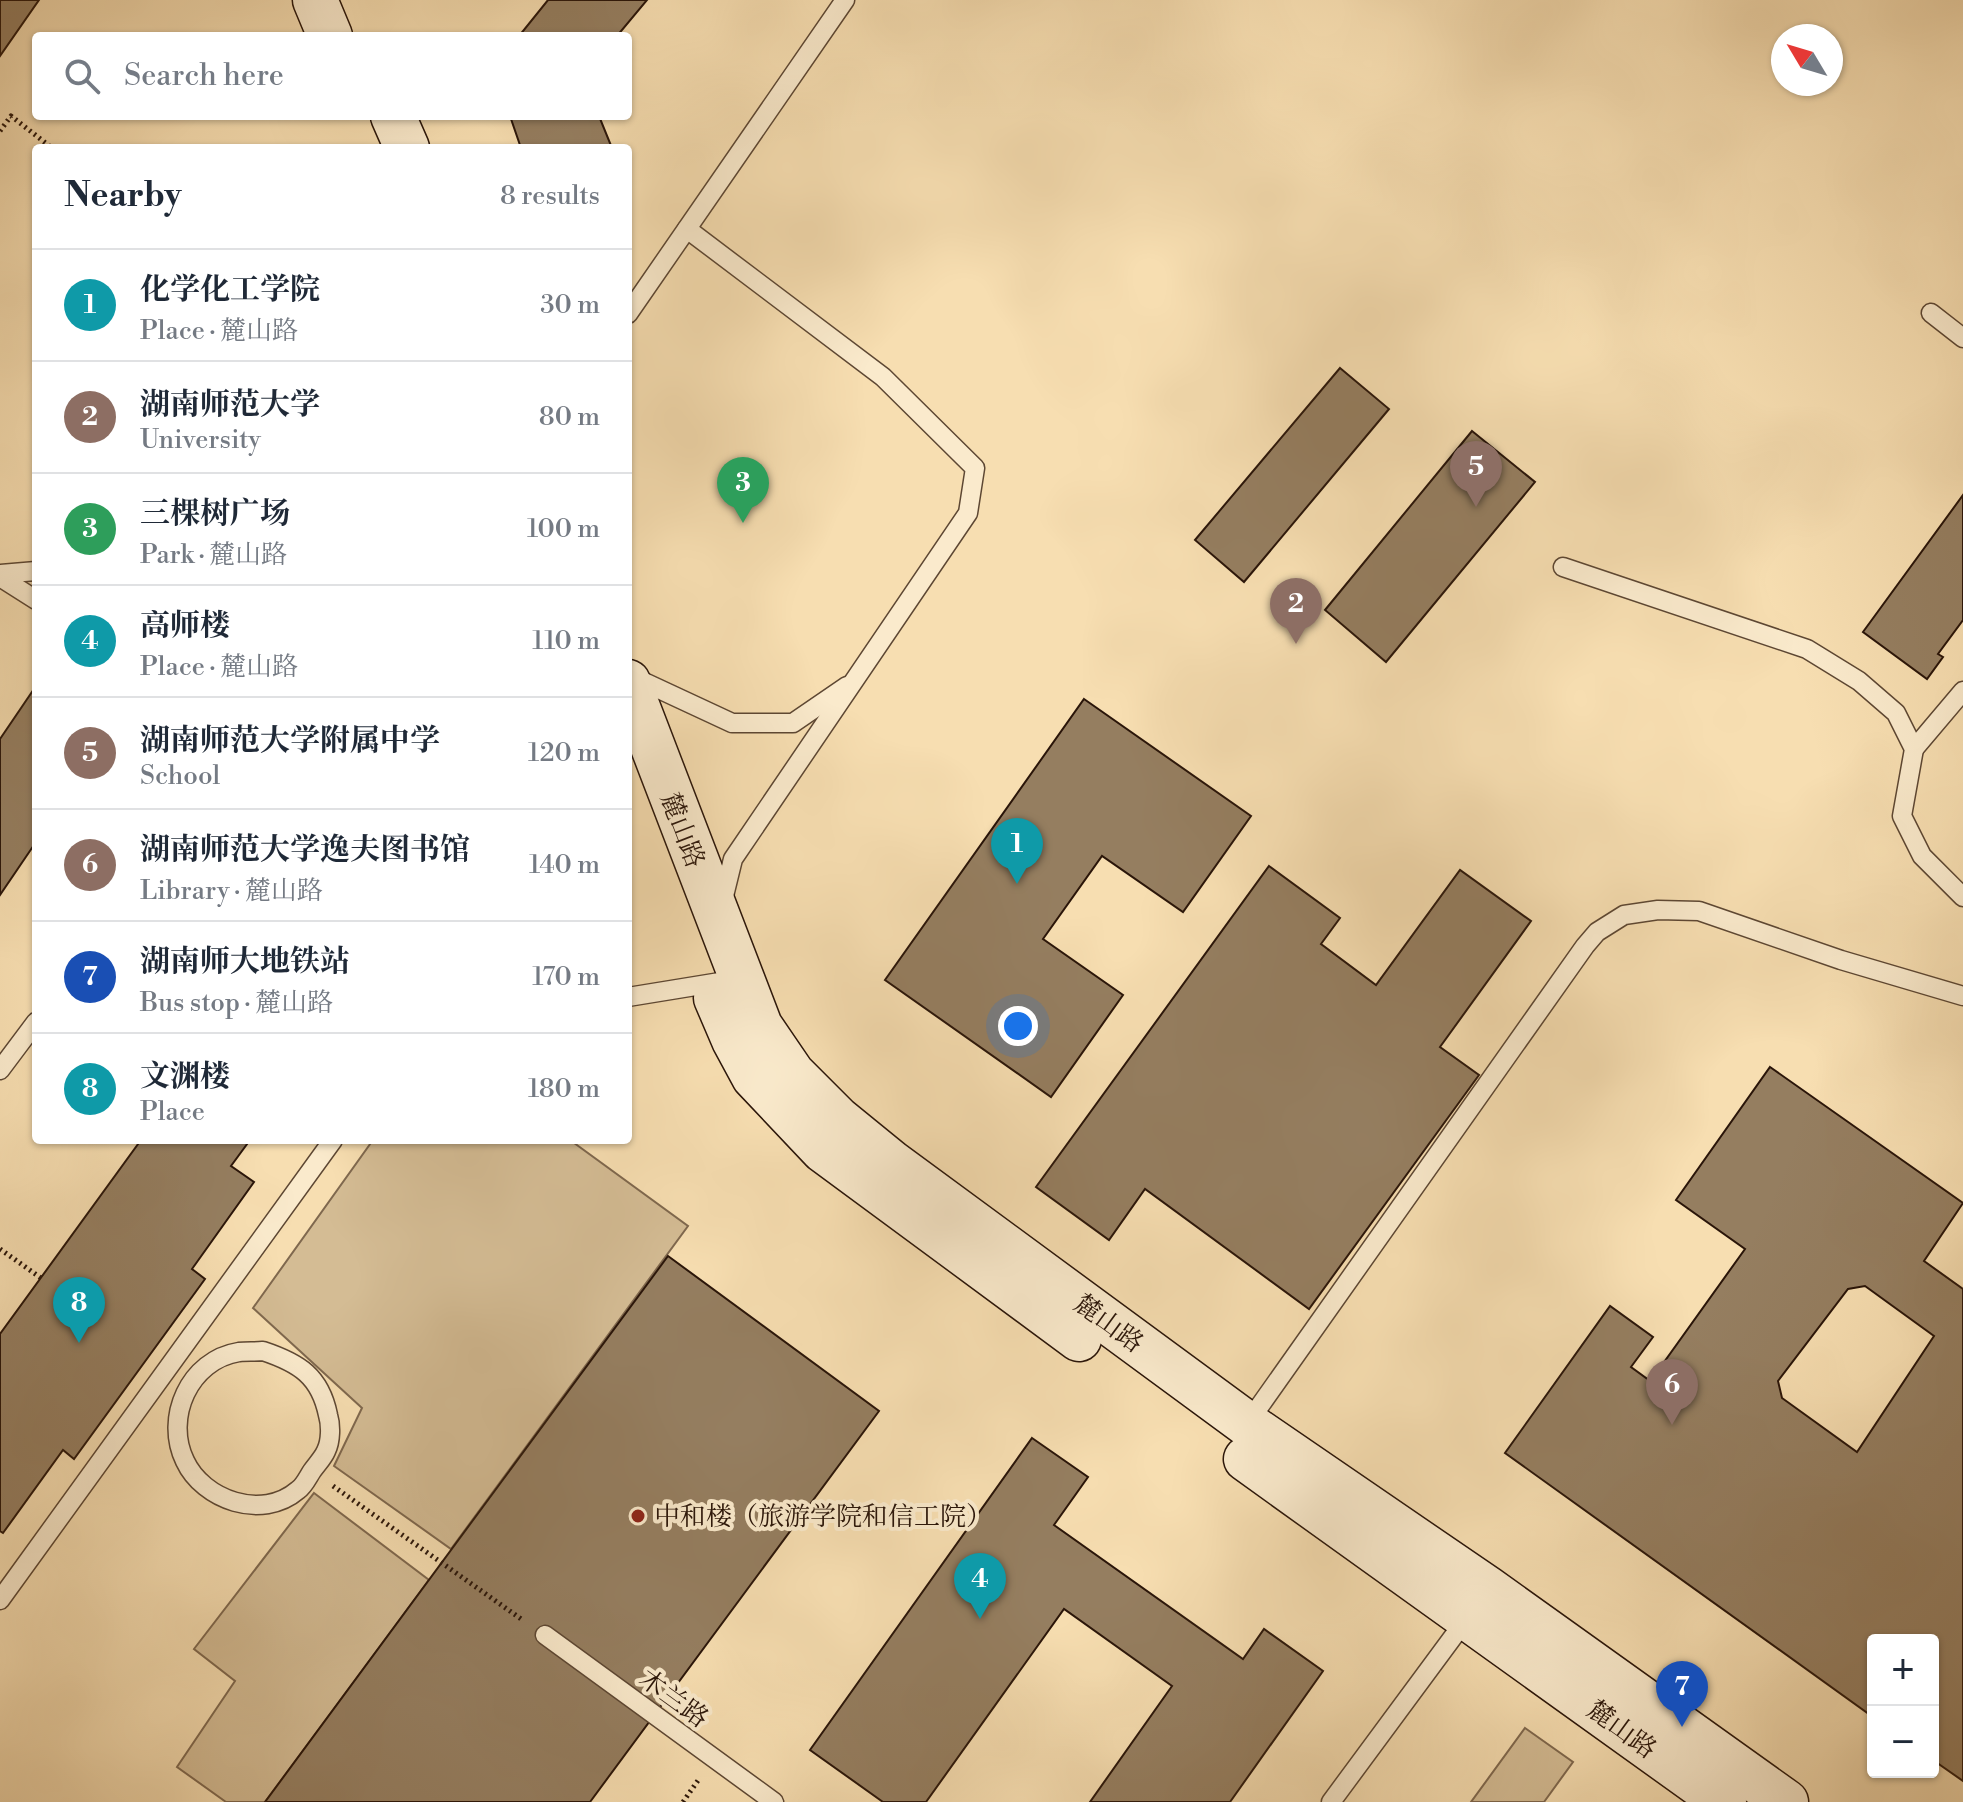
<!DOCTYPE html>
<html lang="en">
<head>
<meta charset="utf-8">
<style>
	body { margin:0; font-family:"Libre Bodoni","Noto Serif SC",serif; background:#f6f6f7; color:#1f2937 }
	.controls { position:absolute; right:24px; bottom:24px; display:grid; overflow:hidden; border-radius:8px; box-shadow:0 2px 6px #0004 }
	.controls button { width:72px; height:72px; display:grid; place-items:center; padding:0; border:0; border-bottom:2px solid #e0e1e3; background:#fff; color:#1f2937; font:40px sans-serif }
	.compass { position:absolute; left:1771px; top:24px; width:72px; height:72px; border-radius:50%; background:#fff; box-shadow:0 2px 6px #0004; rotate:308deg }
	.you { position:absolute; left:1018px; top:1026px; width:28px; height:28px; margin:-20px; border:6px solid #fff; border-radius:50%; background:#1a73e8; box-shadow:0 0 0 12px #1a73e833 }
	.badge { display:grid; place-items:center; width:52px; height:52px; border-radius:50%; background:#111827; color:#fff; font-size:26px; font-weight:700 }
	.pin { position:absolute; translate:-50% -66px; filter:drop-shadow(0 2px 4px #0008) }
	.pin::after { content:''; position:absolute; top:42px; width:28px; height:24px; background:inherit; clip-path:polygon(0 0,100% 0,50% 100%) }
	.list { margin:0; padding:0; list-style:none }
	h2 { display:flex; justify-content:space-between; align-items:center; height:104px; margin:0; padding:0 32px; font-size:34px }
	h2 small { font-size:26px; font-weight:400; color:#747a83 }
	.list li { display:grid; grid-template-columns:52px 1fr auto; gap:24px; align-items:center; box-sizing:border-box; height:112px; padding:0 32px; border-top:2px solid #e0e1e3 }
	.list b { display:block; font-size:30px; white-space:nowrap }
	.list p { margin:0; font-size:26px; white-space:nowrap; color:#747a83 }
	.list em { font-size:26px; font-style:normal; color:#747a83 }
	.icon { flex:none; width:44px; height:44px; fill:none; stroke:currentColor; stroke-width:2; stroke-linecap:round; stroke-linejoin:round }
	.map { position:relative; flex:none; width:1963px; height:1802px; overflow:hidden }
	.search { position:absolute; background:#fff; box-shadow:0 2px 6px #0004; left:32px; top:32px; width:600px; height:88px; display:flex; align-items:center; gap:20px; box-sizing:border-box; padding:0 28px; border-radius:8px; color:#747a83; font-size:30px }
	.panel { position:absolute; background:#fff; box-shadow:0 2px 6px #0004; left:32px; top:144px; width:600px; height:1000px; border-radius:8px }
	.map>svg:first-child { display:block }
	.green { fill:#d4bc94; stroke:#7f684e; stroke-width:2 }
	.building { fill:#957e60; stroke:#2a1509; stroke-width:2; fill-rule:evenodd }
	.lines { fill:none; stroke-linecap:round; stroke-linejoin:round }
	.service-casing { stroke:#5d4733; stroke-width:21 }
	.secondary-casing { stroke:#2a1509; stroke-width:47 }
	.path { stroke:#2a1509; stroke-width:5; stroke-dasharray:2 4; stroke-linecap:butt }
	.service { stroke:#faeacc; stroke-width:18 }
	.secondary { stroke:#faeacc; stroke-width:44 }
	.poi-dot { fill:#8f2418; stroke:#faeacc; stroke-width:3 }
	.labels { text-anchor:middle; stroke-width:8; stroke-linejoin:round; paint-order:stroke }
	.street-label { font-size:26px; fill:#2a1509; stroke:#faeacc }
	.poi-label { font-size:26px; fill:#2a1509; stroke:#faeacc; text-anchor:start }
</style>
</head>
<body>
<div class="map">
<svg width="1963" height="1802" viewBox="0 0 1963 1802">
	<rect width="100%" height="100%" fill="#f7deb1"/>
	<filter id="stains"><feTurbulence type="fractalNoise" baseFrequency=".0025" numOctaves="4"/><feColorMatrix values="0 0 0 0 .2 0 0 0 0 .09 0 0 0 0 .02 0 0 0 .5 -.17"/></filter>
	<radialGradient id="worn" r=".72"><stop offset=".6" stop-color="#630" stop-opacity="0"/><stop offset="1" stop-color="#630" stop-opacity=".3"/></radialGradient>
	<g class="green">
		<path d="M373,1140H570L688,1226L451,1549L334,1466L362,1408L253,1308Z"/>
		<path d="M314,1493L429,1580L265,1802H226L177,1767L235,1681L194,1649Z"/>
		<path d="M1525,1728L1573,1762L1544,1802H1471Z"/>
	</g>
	<g class="building">
		<path d="M0,0H39L0,56Z"/>
		<path d="M548,0H647L617,36H519Z"/>
		<path d="M510,116H599L612,148H521Z"/>
		<path d="M1340,368L1389,409L1244,582L1195,540Z"/>
		<path d="M1472,431L1535,482L1386,662L1325,610Z"/>
		<path d="M1963,495V620L1938,654L1943,657L1927,679L1863,632Z"/>
		<path d="M36,686V842L0,895V739Z"/>
		<path d="M1084,699L1251,816L1183,912L1102,856L1043,939L1123,995L1051,1097L885,980Z"/>
		<path d="M1269,866L1340,918L1321,944L1376,985L1460,870L1531,921L1440,1047L1479,1075L1309,1309L1145,1189L1109,1240L1036,1187Z"/>
		<path d="M1770,1067L1963,1203L1924,1261L1963,1289V1781L1933,1760V1640H1873V1717L1505,1453L1610,1306L1653,1337L1631,1367L1664,1391L1671,1381L1657,1372L1745,1249L1676,1200ZM1865,1286L1934,1336L1857,1452L1782,1398L1778,1381L1848,1289Z"/>
		<path d="M141,1140H250L231,1166L254,1182L192,1269L205,1279L74,1459L63,1450L3,1533L0,1531V1334Z"/>
		<path d="M668,1256L879,1411L590,1802H265Z"/>
		<path d="M1032,1438L1088,1477L1054,1525L1243,1659L1264,1629L1323,1671L1230,1802H1090L1172,1686L1064,1609L926,1802H883L810,1750Z"/>
	</g>
	<g class="lines">
		<g class="service-casing">
			<g id="service">
				<path d="M687,229L883,377L975,468L968,513L733,859L722,904"/>
				<path d="M1931,313L1963,338"/>
				<path d="M628,314L845,0"/>
				<path d="M1563,567L1807,649L1859,681L1896,713L1914,749L1902,816L1922,856L1963,897"/>
				<path d="M0,574L36,571"/>
				<path d="M0,577L36,600"/>
				<path d="M631,676L732,723H793L847,686"/>
				<path d="M1914,749L1963,691"/>
				<path d="M628,997L720,982"/>
				<path d="M0,1070L36,1022"/>
				<path d="M263,1351C299,1363 320,1376 328,1415C331,1425 331,1441 326,1451C323,1458 317,1464 312,1471C308,1477 304,1486 298,1490C262,1521 203,1500 185,1461C164,1418 189,1360 239,1352C247,1351 255,1352 263,1351Z"/>
				<path d="M1247,1424L1585,946L1597,932L1624,915L1658,910L1699,911L1841,960L1963,996"/>
				<path d="M0,1600L333,1140"/>
				<path d="M545,1635L774,1802"/>
				<path d="M1331,1802L1467,1618"/>
			</g>
		</g>
		<g class="secondary-casing">
			<g id="secondary">
				<path d="M315,0L330,36"/>
				<path d="M393,116L407,148"/>
				<path d="M628,682L760,1026L792,1073L838,1119L892,1163L1247,1424L1488,1589L1786,1802"/>
				<path d="M716,998L734,1040L754,1077L823,1150L1079,1339"/>
				<path d="M1246,1459L1724,1802"/>
			</g>
		</g>
		<g class="path">
			<path d="M0,131L11,116L52,148"/>
			<path d="M0,1249L41,1278"/>
			<path d="M333,1486L524,1621"/>
			<path d="M683,1802L699,1779"/>
		</g>
		<use href="#service" class="service"/>
		<use href="#secondary" class="secondary"/>
	</g>
	<circle class="poi-dot" cx="638" cy="1516" r="8"/>
	<g class="labels">
		<g class="street-label">
			<text transform="translate(683 830) rotate(69)" y="9">麓山路</text>
			<text transform="translate(1109 1323) rotate(36)" y="9">麓山路</text>
			<text transform="translate(674 1698) rotate(36)" y="9">木兰路</text>
			<text transform="translate(1622 1729) rotate(36)" y="9">麓山路</text>
		</g>
		<g class="poi-label">
			<text x="654" y="1525">中和楼（旅游学院和信工院）</text>
		</g>
	</g>
	<rect width="100%" height="100%" filter="url(#stains)"/>
	<rect width="100%" height="100%" fill="url(#worn)"/>
</svg>
<div class="controls">
<button>+</button>
<button>−</button>
</div>
<svg class="compass" viewBox="-18 -18 36 36"><path d="M0-13l5 13h-10z" fill="#e53935"/><path d="M0 13l5-13h-10z" fill="#747a83"/></svg>
<div class="you"></div>
<div class="pin badge" style="left:1017px;top:884px;background:#0f9aa8">1</div>
<div class="pin badge" style="left:1296px;top:644px;background:#8d6e63">2</div>
<div class="pin badge" style="left:743px;top:523px;background:#2e9e5b">3</div>
<div class="pin badge" style="left:980px;top:1619px;background:#0f9aa8">4</div>
<div class="pin badge" style="left:1476px;top:507px;background:#8d6e63">5</div>
<div class="pin badge" style="left:1672px;top:1425px;background:#8d6e63">6</div>
<div class="pin badge" style="left:1682px;top:1727px;background:#1a4fb4">7</div>
<div class="pin badge" style="left:79px;top:1343px;background:#0f9aa8">8</div>
<div class="search"><svg class="icon" aria-label="search" viewBox="0 0 24 24"><circle cx="10" cy="10" r="6"/><path d="M15 15l6 6"/></svg>Search here</div>
<section class="panel">
<h2>Nearby<small>8 results</small></h2>
<ul class="list">
<li><span class="badge" style="background:#0f9aa8">1</span><div><b>化学化工学院</b><p>Place · 麓山路</p></div><em>30 m</em></li>
<li><span class="badge" style="background:#8d6e63">2</span><div><b>湖南师范大学</b><p>University</p></div><em>80 m</em></li>
<li><span class="badge" style="background:#2e9e5b">3</span><div><b>三棵树广场</b><p>Park · 麓山路</p></div><em>100 m</em></li>
<li><span class="badge" style="background:#0f9aa8">4</span><div><b>高师楼</b><p>Place · 麓山路</p></div><em>110 m</em></li>
<li><span class="badge" style="background:#8d6e63">5</span><div><b>湖南师范大学附属中学</b><p>School</p></div><em>120 m</em></li>
<li><span class="badge" style="background:#8d6e63">6</span><div><b>湖南师范大学逸夫图书馆</b><p>Library · 麓山路</p></div><em>140 m</em></li>
<li><span class="badge" style="background:#1a4fb4">7</span><div><b>湖南师大地铁站</b><p>Bus stop · 麓山路</p></div><em>170 m</em></li>
<li><span class="badge" style="background:#0f9aa8">8</span><div><b>文渊楼</b><p>Place</p></div><em>180 m</em></li>
</ul>
</section>
</div>
</body>
</html>
